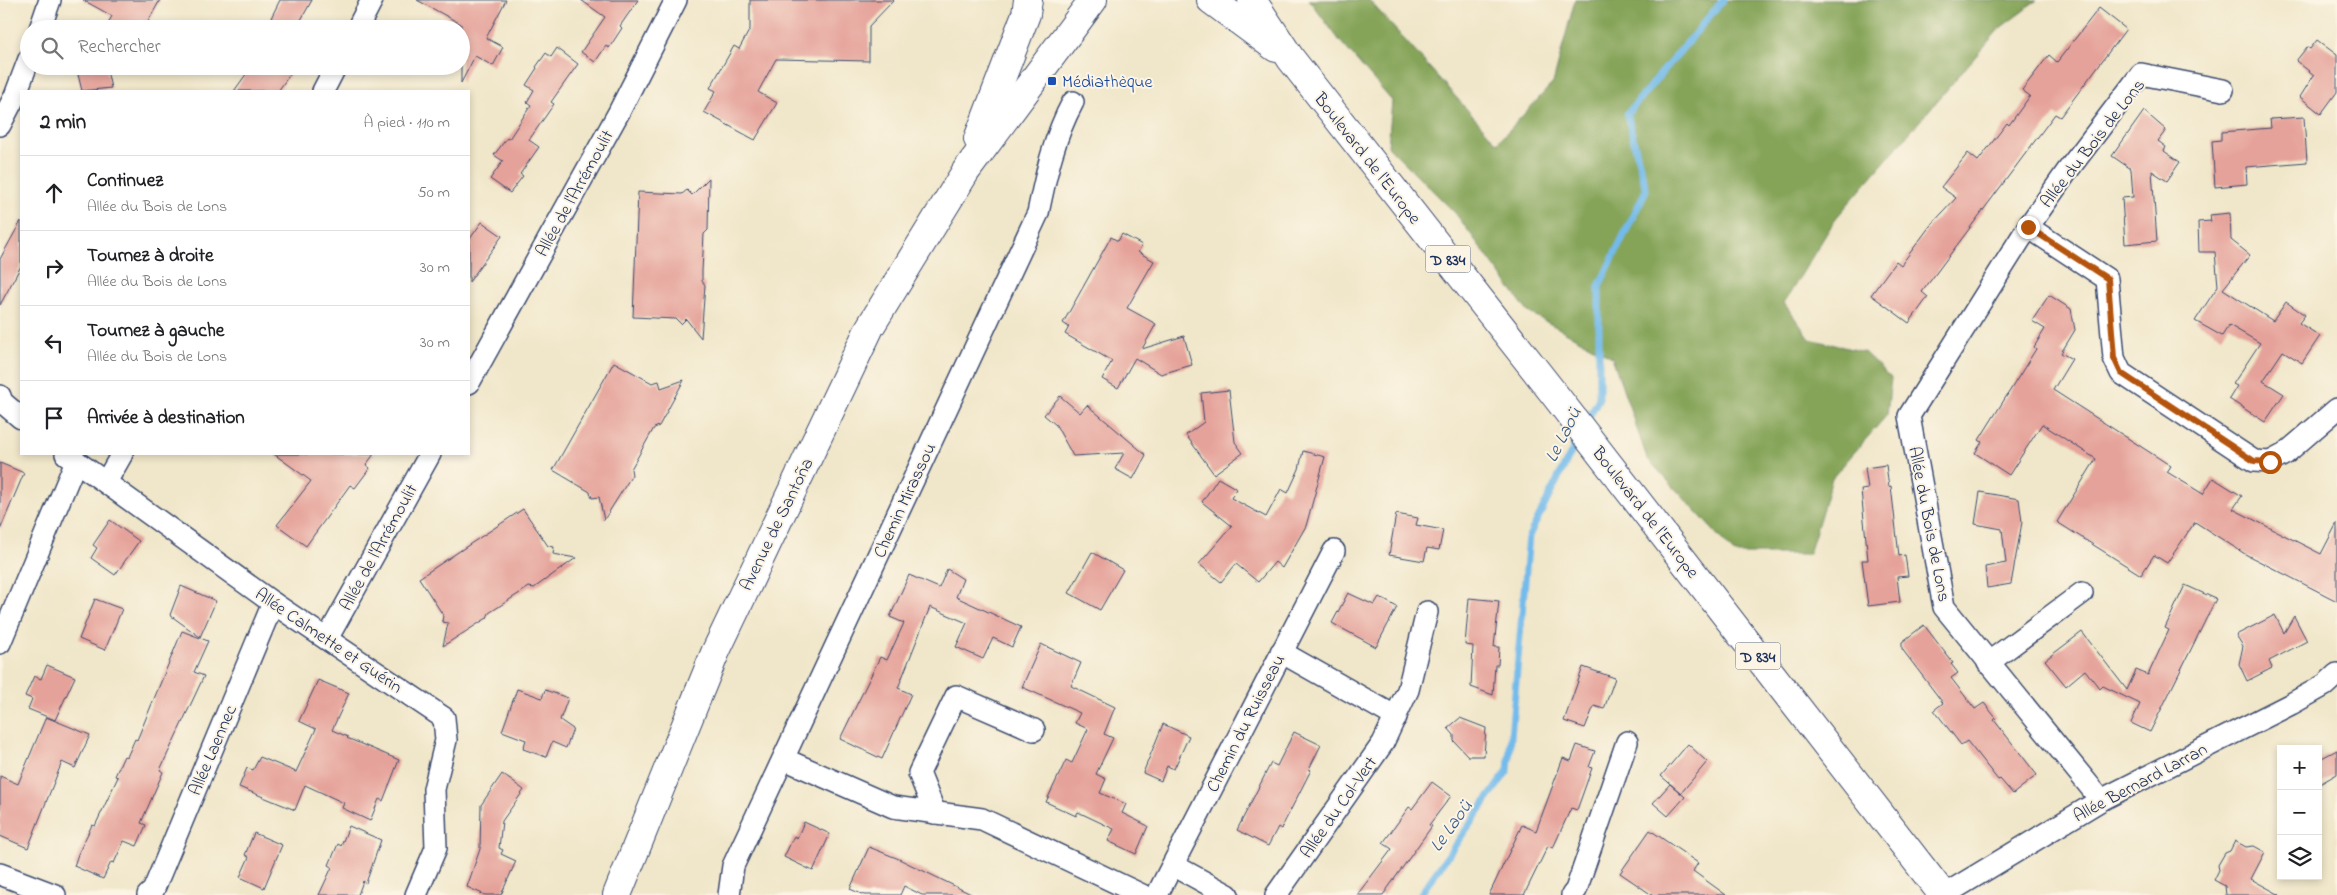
<!DOCTYPE html>
<html lang="fr">
<head>
<meta charset="utf-8">
<style>
	body { margin:0; font-family:"Indie Flower",sans-serif; background:#f6f6f6; color:#202124 }
	.controls { position:absolute; right:15px; bottom:15px; display:grid; overflow:hidden; border-radius:0px; box-shadow:0 2px 8px #0003 }
	.controls button { width:45px; height:45px; display:grid; place-items:center; padding:0; border:0; border-bottom:1px solid #e0e0e0; background:#fff; color:#202124; font:25px sans-serif }
	.stop { position:absolute; width:15px; height:15px; margin:-11px; border:4px solid #b45309; border-radius:50%; background:#fff }
	.stop.end { background:#b45309; border-color:#fff; box-shadow:0 1px 5px #0008 }
	.list { margin:0; padding:0; list-style:none }
	h2 { display:flex; justify-content:space-between; align-items:center; height:65px; margin:0; padding:0 20px; font-size:21px }
	h2 small { font-size:16px; font-weight:400; color:#757577 }
	.list li { display:grid; grid-template-columns:32px 1fr auto; gap:15px; align-items:center; box-sizing:border-box; height:75px; padding:0 20px; border-top:1px solid #e0e0e0 }
	.list b { display:block; font-size:19px; white-space:nowrap }
	.list p { margin:0; font-size:16px; white-space:nowrap; color:#757577 }
	.list em { font-size:16px; font-style:normal; color:#757577 }
	.icon { flex:none; width:28px; height:28px; fill:none; stroke:currentColor; stroke-width:2; stroke-linecap:round; stroke-linejoin:round }
	.map { position:relative; flex:none; width:2337px; height:895px; overflow:hidden }
	.search { position:absolute; background:#fff; box-shadow:0 2px 8px #0003; left:20px; top:20px; width:450px; height:55px; display:flex; align-items:center; gap:12px; box-sizing:border-box; padding:0 18px; border-radius:28px; color:#757577; font-size:19px }
	.panel { position:absolute; background:#fff; box-shadow:0 2px 8px #0003; left:20px; top:90px; width:450px; height:365px; border-radius:0px }
	.map>svg:first-child { display:block }
	.forest { fill:#85a458; stroke:#506a5b }
	.lines { fill:none; stroke-linecap:round; stroke-linejoin:round }
	.stream { stroke:#73bbeb; stroke-width:7 }
	.building { fill:#e5a29a }
	.minor-casing { stroke:#3b4a6e; stroke-width:24 }
	.secondary-casing { stroke:#3b4a6e; stroke-width:30 }
	.primary-casing { stroke:#3b4a6e; stroke-width:30 }
	.minor { stroke:#fff; stroke-width:21 }
	.secondary { stroke:#fff; stroke-width:28 }
	.primary { stroke:#fff; stroke-width:28 }
	.route { stroke:#b45309; stroke-width:6 }
	.transit-dot { fill:#1a4fb4; stroke:#fcf5e5; stroke-width:2 }
	.labels { text-anchor:middle; stroke-width:4; stroke-linejoin:round; paint-order:stroke }
	.shield { fill:#fcf5e5; stroke:#5e6a86; stroke-width:1 }
	.shield-label { font-size:16px; font-weight:bold; fill:#1b2f5e }
	.transit-label { font-size:18px; fill:#164399; stroke:#fcf5e5; text-anchor:start }
	.street-label { font-size:18px; fill:#1b2f5e; stroke:#fcf5e5 }
	.water-label { font-size:19px; font-style:italic; fill:#355988; stroke:#fcf5e5 }
</style>
</head>
<body>
<div class="map">
<svg width="2337" height="895" viewBox="0 0 2337 895">
	<rect width="100%" height="100%" fill="#fcf5e5"/>
	<filter id="ink" filterUnits="userSpaceOnUse"><feTurbulence type="fractalNoise" baseFrequency=".02" numOctaves="2"/><feDisplacementMap in="SourceGraphic" scale="10" xChannelSelector="R" yChannelSelector="G"/><feConvolveMatrix kernelMatrix="1 2 1 2 8 2 1 2 1" color-interpolation-filters="sRGB"/></filter>
	<filter id="wash" filterUnits="userSpaceOnUse"><feTurbulence type="fractalNoise" baseFrequency=".0096" numOctaves="4" result="noise"/><feDisplacementMap in="SourceGraphic" scale="20" xChannelSelector="R" yChannelSelector="G"/><feGaussianBlur stdDeviation="1.12" result="paint"/><feColorMatrix in="noise" values="0 0 0 0 0 0 0 0 0 0 0 0 0 0 0 0 0 1.4 0 .05"/><feComposite in="paint" operator="in"/></filter>
	<g filter="url(#wash)">
		<rect width="100%" height="100%" fill="#f0e6c9"/>
		<path class="forest" d="M1309,0H1369L1497,143L1553,83L1575,0H2038L2000,28L1836,218L1784,303L1810,339L1864,352L1891,378L1887,415L1832,478L1809,554H1735L1647,458L1612,357L1528,312L1456,214L1388,146L1392,101L1340,41Z"/>
		<g class="lines">
			<g class="stream">
				<path d="M1585,425L1599,398V286L1646,190L1627,114L1723,0"/>
				<path d="M1420,895L1508,770L1529,536L1579,437"/>
			</g>
		</g>
		<g id="blocks">
			<g class="building">
				<path d="M83,0H160L144,29H105L112,16Z"/>
				<path d="M280,0H312L296,29H291L271,18Z"/>
				<path d="M417,0H506L486,38L503,47L493,66L475,56L461,83V24Z"/>
				<path d="M581,0H638L620,26L622,28L609,48L606,46L595,62L581,52L605,17Z"/>
				<path d="M750,0H894L869,26V61L776,59L758,92L777,103L755,140L704,112L716,91L710,88L734,46L739,49L750,29Z"/>
				<path d="M2099,8L2126,29L2060,117L2055,114L1922,292L1928,297L1909,323L1871,295L1896,261L1901,265L1930,226L1956,198L1941,187L1968,153L1978,161L2007,123L2009,125L2030,96L2022,90L2049,55L2057,62Z"/>
				<path d="M2317,40L2337,55V92L2321,114L2300,97L2314,75L2296,61L2307,47L2310,49Z"/>
				<path d="M557,48L578,64L551,102L554,104L529,140L539,147L520,174L523,176L510,193L490,179L503,161L494,155L507,138L509,139L531,105L527,102L534,90L526,85L537,68L536,67L546,53L551,57Z"/>
				<path d="M76,66H106L111,88L82,91Z"/>
				<path d="M252,66H296L278,91H234Z"/>
				<path d="M2144,111L2166,130L2158,141L2166,147L2164,151L2180,162L2167,181L2152,171L2157,241L2125,244L2122,198L2133,197L2131,169L2112,156Z"/>
				<path d="M2304,117L2307,162L2246,167L2247,184L2215,187L2212,141L2221,140V132L2271,128L2270,119Z"/>
				<path d="M709,178L708,230L704,234L702,271V281L705,285L701,338L686,319L681,324L676,319L633,317L638,192L682,194L687,190L692,195Z"/>
				<path d="M2230,213L2231,240L2250,255L2223,289L2273,321L2286,302L2305,315L2299,323L2320,336L2302,363L2283,351L2263,381L2284,394L2265,422L2229,399L2237,386L2233,384L2260,343L2229,325L2222,336L2195,321L2218,286L2215,252H2199L2198,222L2211,221L2210,215Z"/>
				<path d="M21,221V266L0,305V259Z"/>
				<path d="M482,222L502,236L469,282V240Z"/>
				<path d="M1122,234L1142,245L1138,252L1154,261L1127,308L1156,324L1142,349L1184,336L1192,365L1161,374L1135,358L1118,388L1102,379L1112,361L1065,334L1069,327L1063,323L1111,237L1118,241Z"/>
				<path d="M2049,295L2071,309L2075,330L2061,353L2072,359L2053,390L2171,466L2167,472L2203,494L2213,478L2242,496L2233,509L2321,554L2337,523V601L2245,554L2195,522L2167,563L2154,555L2141,575L2057,522L2096,459L2042,424L2009,475L1975,453L1982,442L1979,440L2036,349L2034,347L2045,329L2032,321Z"/>
				<path d="M614,362L652,383L659,381L661,388L684,380L659,426L654,428L631,469L632,475L604,520L599,497L592,498L590,492L553,470Z"/>
				<path d="M1229,390L1235,442L1243,453L1214,474L1186,435L1204,422L1201,393Z"/>
				<path d="M1060,396L1080,413L1087,405L1146,455L1133,479L1115,469L1124,453L1073,456L1056,425L1044,415Z"/>
				<path d="M1303,451L1325,457L1306,526L1282,568L1275,562L1258,582L1236,564L1221,582L1199,564L1232,526L1202,502L1218,478L1237,489L1231,498L1266,517L1281,489L1288,493L1299,469Z"/>
				<path d="M274,454H374L366,465L370,468L355,488L350,485L306,546L277,525L311,481Z"/>
				<path d="M0,463L24,473L0,530Z"/>
				<path d="M1886,465L1889,487L1891,486L1899,556L1905,555L1908,576L1897,577L1900,602L1868,606L1862,560H1868L1861,490L1868,489L1865,468Z"/>
				<path d="M1980,492L2019,499L2022,522L2011,584L1987,588L1985,567L2006,563L2002,529L1975,524Z"/>
				<path d="M523,509L548,546L554,547L553,554L576,558L534,588L529,587L489,613L487,618L443,646L448,623L442,622L443,615L419,578Z"/>
				<path d="M1396,514L1418,518L1416,525L1443,530L1439,550L1427,548L1424,561L1389,555Z"/>
				<path d="M110,520L139,541L115,575L91,558L97,548L93,545Z"/>
				<path d="M1092,552L1123,570L1100,610L1069,593Z"/>
				<path d="M947,569L963,579L956,597L1021,627L1012,647L993,638L983,659L956,647L967,623L930,607L898,688L911,694L882,759L840,739L880,657L887,660L904,623L890,617L909,575L939,588Z"/>
				<path d="M2185,585L2216,599L2150,732L2131,723L2140,704L2103,686L2100,689L2085,670L2066,686L2045,660L2082,632L2127,690L2136,670L2148,675L2169,630L2165,628Z"/>
				<path d="M181,586L216,601L200,637L170,615Z"/>
				<path d="M1348,593L1374,605L1379,597L1397,607L1376,647L1332,623Z"/>
				<path d="M1469,598L1499,601L1494,647H1499L1498,665H1495L1493,695L1471,687L1473,646L1465,645Z"/>
				<path d="M95,599L122,609L105,650L79,639Z"/>
				<path d="M2275,615L2284,633L2294,616L2307,641L2269,661L2272,668L2247,681L2239,664L2243,646L2236,635Z"/>
				<path d="M1924,625L1953,663L1951,664L1958,673L1951,678L1975,709L1984,703L1996,718L1994,720L2037,775L2013,794L2000,779L1998,780L1967,741L1961,745L1934,710L1943,703L1902,649V642Z"/>
				<path d="M182,631L208,641L194,672L204,676L160,770L163,772L141,823L146,825L137,846L124,841L114,863L111,862L103,879L74,866L78,854L92,825L95,826L118,777L115,776L124,756L127,757L135,739L137,740Z"/>
				<path d="M1041,644L1081,663L1071,686L1115,707L1104,734L1113,738L1096,774L1106,779L1100,793L1126,804L1122,813L1148,826L1136,854L1108,841L1114,829L1078,812L1076,816L1046,802L1066,760L1072,763L1088,729L1075,723L1080,713L1022,687Z"/>
				<path d="M47,665L75,677L55,720L28,709L32,699L25,696L34,676L41,679Z"/>
				<path d="M1583,667L1615,678L1604,709L1594,706L1585,728L1564,721Z"/>
				<path d="M318,680L349,693L332,730L348,737L347,738L399,760L383,801L379,799L370,821L342,808L344,803L305,785L295,810L239,787L247,768L253,770L260,757L296,772L316,729L299,721Z"/>
				<path d="M517,689L542,698L545,690L568,698L560,720L573,729L566,748L552,742L546,757L523,749L526,740L502,731Z"/>
				<path d="M46,717L90,735L75,768L62,762L28,848L0,836V776L18,784Z"/>
				<path d="M1460,718L1486,728L1484,756H1468L1454,741V735L1448,728Z"/>
				<path d="M1163,724L1189,736L1174,769L1167,766L1161,781L1143,773Z"/>
				<path d="M1294,732L1321,745L1309,769L1311,770L1281,829L1278,827L1268,846L1237,830L1271,763L1277,766Z"/>
				<path d="M1688,744L1707,762L1681,793L1661,776Z"/>
				<path d="M1577,745L1595,751L1589,767L1592,768L1577,810L1571,808L1553,848L1548,846L1524,895H1489L1522,825L1536,831L1563,758L1571,761Z"/>
				<path d="M2337,750V774L2318,785V760Z"/>
				<path d="M502,774L524,790L502,821L499,848L503,850L501,854L516,861L501,895H485L467,887L480,849L481,805Z"/>
				<path d="M1432,782L1451,796L1429,825L1432,826L1383,895H1357L1392,849L1383,843L1409,807L1412,809Z"/>
				<path d="M1670,784L1685,797L1668,816L1653,803Z"/>
				<path d="M804,822L830,834L813,871L784,857L794,836L797,838Z"/>
				<path d="M349,826L381,840L366,883L363,881L358,895H319L332,867L329,865L338,844L341,846Z"/>
				<path d="M1650,830L1698,863L1693,871L1726,895H1652L1620,873Z"/>
				<path d="M254,833L282,845L264,888L240,877L249,857L245,855Z"/>
				<path d="M2235,841L2246,847L2254,846L2265,852L2251,879L2280,895H2226L2225,886L2214,880L2219,870L2218,865L2225,853L2230,851Z"/>
				<path d="M869,847L899,859L973,895H922L904,886L900,895H864L850,889Z"/>
			</g>
		</g>
	</g>
	<g filter="url(#ink)">
		<use href="#blocks" fill-opacity="0" stroke="#3b4a6e" stroke-width="1"/>
		<g class="lines">
			<g class="minor-casing">
				<g id="minor">
					<path d="M40,29L50,0"/>
					<path d="M357,29L372,0"/>
					<path d="M2223,90L2141,74L2068,170L2028,227L2107,279L2114,358L2121,373L2254,461L2270,462L2285,454L2337,409"/>
					<path d="M323,91L336,66"/>
					<path d="M0,125L15,96L29,59"/>
					<path d="M2028,227L1909,416L1944,607L2101,800"/>
					<path d="M469,383L619,112L676,0"/>
					<path d="M0,396L2,402L21,418"/>
					<path d="M66,454L273,603L444,718L446,740L434,789L436,848L416,895"/>
					<path d="M106,482L122,454"/>
					<path d="M327,639L430,454"/>
					<path d="M0,643L76,461"/>
					<path d="M1281,652L1396,717"/>
					<path d="M1988,663L2082,593"/>
					<path d="M784,759L893,807L982,819L1142,895"/>
					<path d="M935,813L919,773L956,696L1034,730"/>
					<path d="M1173,865L1228,895"/>
					<path d="M0,874L55,895"/>
					<path d="M148,895L153,891L273,603"/>
					<path d="M729,895L733,866L1038,213C1046,174 1054,137 1073,102"/>
					<path d="M1157,895L1334,551"/>
					<path d="M1276,895L1383,743L1408,690L1427,612"/>
					<path d="M1572,895L1576,890L1627,742"/>
					<path d="M1944,895L2101,800L2291,704L2325,685L2337,674"/>
				</g>
			</g>
			<g class="secondary-casing">
				<g id="secondary">
					<path d="M978,139L1026,14L1028,0"/>
					<path d="M617,895L715,653L870,327L966,171L1093,0"/>
				</g>
			</g>
			<g class="primary-casing">
				<g id="primary">
					<path d="M1211,0L1276,48"/>
					<path d="M1252,0L1291,59L1551,390L1943,895"/>
				</g>
			</g>
			<use href="#minor" class="minor"/>
			<use href="#secondary" class="secondary"/>
			<use href="#primary" class="primary"/>
		</g>
	</g>
	<g class="lines" filter="url(#ink)">
		<path class="route" d="M2028,227L2108,279L2114,358L2121,373L2254,461L2270,462"/>
	</g>
	<rect class="transit-dot" x="1047" y="76" width="10" height="10" rx="2.5"/>
	<g class="labels">
		<g class="shield">
			<rect x="1425.5" y="245.5" width="45" height="27" rx="4"/>
			<rect x="1735.5" y="642.5" width="45" height="27" rx="4"/>
		</g>
		<g class="shield-label">
			<text x="1448" y="265">D 834</text>
			<text x="1758" y="662">D 834</text>
		</g>
		<g class="transit-label">
			<text x="1062" y="87">Médiathèque</text>
		</g>
		<g class="street-label">
			<text transform="translate(2092 143) rotate(-52)" y="6">Allée du Bois de Lons</text>
			<text transform="translate(1368 158) rotate(52)" y="6">Boulevard de l'Europe</text>
			<text transform="translate(574 193) rotate(-61)" y="6">Allée de l'Arrémoulit</text>
			<text transform="translate(904 500) rotate(-65)" y="6">Chemin Mirassou</text>
			<text transform="translate(1646 512) rotate(52)" y="6">Boulevard de l'Europe</text>
			<text transform="translate(776 524) rotate(-64)" y="6">Avenue de Santoña</text>
			<text transform="translate(1930 524) rotate(79)" y="6">Allée du Bois de Lons</text>
			<text transform="translate(378 547) rotate(-61)" y="6">Allée de l'Arrémoulit</text>
			<text transform="translate(329 640) rotate(34)" y="6">Allée Calmette et Guérin</text>
			<text transform="translate(1245 723) rotate(-63)" y="6">Chemin du Ruisseau</text>
			<text transform="translate(212 750) rotate(-67)" y="6">Allée Laennec</text>
			<text transform="translate(2140 782) rotate(-28)" y="6">Allée Bernard Larran</text>
			<text transform="translate(1338 807) rotate(-55)" y="6">Allée du Col-Vert</text>
		</g>
		<g class="water-label">
			<text transform="translate(1562 434) rotate(-63)" y="7">Le Laoü</text>
			<text transform="translate(1450 825) rotate(-54)" y="7">Le Laoü</text>
		</g>
	</g>
</svg>
<div class="controls">
<button>+</button>
<button>−</button>
<button><svg class="icon" aria-label="layers" viewBox="0 0 24 24"><path d="M12 4l9 5-9 5-9-5zM3 14l9 5 9-5"/></svg></button>
</div>
<div class="stop" style="left:2270px;top:462px"></div>
<div class="stop end" style="left:2028px;top:227px"></div>
<div class="search"><svg class="icon" aria-label="search" viewBox="0 0 24 24"><circle cx="10" cy="10" r="6"/><path d="M15 15l6 6"/></svg>Rechercher</div>
<section class="panel">
<h2>2 min<small>À pied · 110 m</small></h2>
<ul class="list">
<li><svg class="icon" aria-label="ahead" viewBox="0 0 24 24"><path d="M12 20V5M6 11l6-6 6 6"/></svg><div><b>Continuez</b><p>Allée du Bois de Lons</p></div><em>50 m</em></li>
<li><svg class="icon" aria-label="right" viewBox="0 0 24 24"><path d="M7 20v-9h11M14 6l5 5-5 5"/></svg><div><b>Tournez à droite</b><p>Allée du Bois de Lons</p></div><em>30 m</em></li>
<li><svg class="icon" aria-label="left" viewBox="0 0 24 24"><path d="M17 20v-9H6M10 6l-5 5 5 5"/></svg><div><b>Tournez à gauche</b><p>Allée du Bois de Lons</p></div><em>30 m</em></li>
<li><svg class="icon" aria-label="arrive" viewBox="0 0 24 24"><path d="M6 21V4h12l-3 4 3 4H6"/></svg><div><b>Arrivée à destination</b></div></li>
</ul>
</section>
</div>
</body>
</html>
